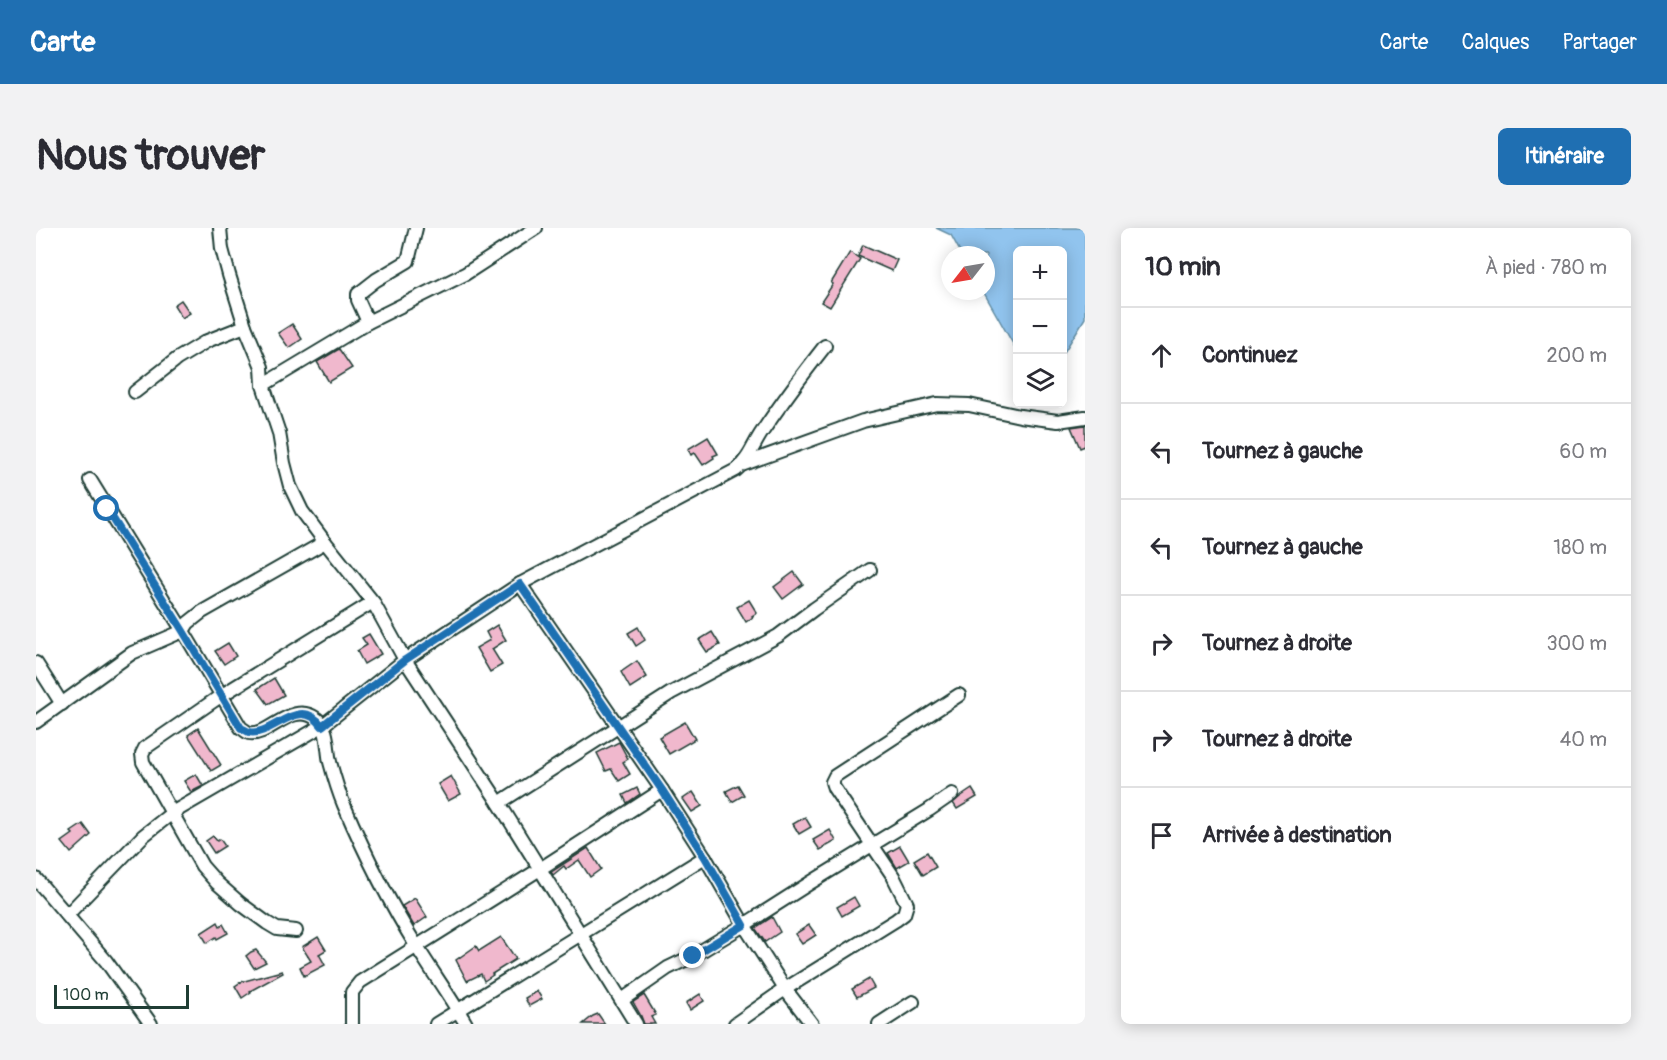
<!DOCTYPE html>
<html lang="fr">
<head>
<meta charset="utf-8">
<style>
	body { margin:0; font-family:Pangolin,sans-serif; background:#f2f2f3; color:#2b2b33 }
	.controls { position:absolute; right:18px; top:18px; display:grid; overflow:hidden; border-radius:9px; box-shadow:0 3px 15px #0003 }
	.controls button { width:54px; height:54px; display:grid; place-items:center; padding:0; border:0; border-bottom:2px solid #e1e1e2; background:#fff; color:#2b2b33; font:30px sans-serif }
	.compass { position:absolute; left:905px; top:18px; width:54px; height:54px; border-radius:50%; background:#fff; box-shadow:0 3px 15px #0003; rotate:239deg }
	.scale { position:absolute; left:18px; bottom:15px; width:135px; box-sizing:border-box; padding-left:6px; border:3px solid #1f3d34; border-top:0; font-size:16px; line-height:21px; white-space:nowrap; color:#1f3d34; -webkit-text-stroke:4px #fff; paint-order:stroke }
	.stop { position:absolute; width:18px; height:18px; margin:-14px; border:4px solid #1f6fb2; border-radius:50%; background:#fff }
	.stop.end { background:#1f6fb2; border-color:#fff; box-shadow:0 2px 6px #0008 }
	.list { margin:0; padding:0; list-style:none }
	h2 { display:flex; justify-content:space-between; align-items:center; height:78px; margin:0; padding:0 24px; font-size:26px }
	h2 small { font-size:20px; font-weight:400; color:#7c7c81 }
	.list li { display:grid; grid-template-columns:39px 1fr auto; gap:18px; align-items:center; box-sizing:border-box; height:96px; padding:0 24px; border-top:2px solid #e1e1e2 }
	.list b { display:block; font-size:22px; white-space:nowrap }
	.list em { font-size:20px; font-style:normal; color:#7c7c81 }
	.icon { flex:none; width:33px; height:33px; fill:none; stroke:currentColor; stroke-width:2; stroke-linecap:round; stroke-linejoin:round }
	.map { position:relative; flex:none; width:1049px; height:796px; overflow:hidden; border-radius:9px }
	header { display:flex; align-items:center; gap:36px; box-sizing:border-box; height:84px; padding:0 30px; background:#1f6fb2; color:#fff }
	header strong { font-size:28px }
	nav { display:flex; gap:33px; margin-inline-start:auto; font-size:21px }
	.intro { display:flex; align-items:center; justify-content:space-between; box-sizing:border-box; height:144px; padding:0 36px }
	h1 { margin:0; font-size:42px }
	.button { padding:15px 27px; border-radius:9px; background:#1f6fb2; color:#fff; font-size:21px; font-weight:700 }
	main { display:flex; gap:36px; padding:0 36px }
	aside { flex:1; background:#fff; border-radius:9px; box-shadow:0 3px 15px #0003 }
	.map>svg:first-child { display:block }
	.water { fill:#91c4ee; stroke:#638ea4; stroke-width:1.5 }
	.building { fill:#f0b8cd; stroke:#1f3d34; stroke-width:1.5 }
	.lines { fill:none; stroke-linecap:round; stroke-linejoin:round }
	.minor-casing { stroke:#1f3d34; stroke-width:16 }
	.minor { stroke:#fff; stroke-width:12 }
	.route { stroke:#1f6fb2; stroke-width:8 }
</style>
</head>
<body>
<header>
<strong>Carte</strong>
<nav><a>Carte</a><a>Calques</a><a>Partager</a></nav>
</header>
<div class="intro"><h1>Nous trouver</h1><a class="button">Itinéraire</a></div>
<main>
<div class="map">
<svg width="1049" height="796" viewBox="0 0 1049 796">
	<rect width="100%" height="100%" fill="#fff"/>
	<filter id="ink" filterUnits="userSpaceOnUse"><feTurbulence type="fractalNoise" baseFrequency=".0167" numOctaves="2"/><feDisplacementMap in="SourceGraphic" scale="12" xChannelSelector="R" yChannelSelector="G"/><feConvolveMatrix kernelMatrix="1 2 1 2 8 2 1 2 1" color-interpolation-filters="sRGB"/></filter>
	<g filter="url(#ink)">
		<path class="water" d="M900,0H1049V90L1027,126L1026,22H981V123L947,63H950V27H926L915,7Z"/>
		<g class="building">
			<path d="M827,17L861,32L856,43L822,28Z"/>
			<path d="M814,24L824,31L794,79L785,74L797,56L795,55Z"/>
			<path d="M145,72L154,85L146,90L138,77Z"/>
			<path d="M256,96L266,111L253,120L242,105Z"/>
			<path d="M303,121L316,140L293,154L281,134Z"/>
			<path d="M1049,197V218L1044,220L1035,199Z"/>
			<path d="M672,209L682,226L677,228L678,230L667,237L659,225L655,227L652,221Z"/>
			<path d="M758,344L767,356L747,371L738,359Z"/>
			<path d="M713,372L721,385L716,388L717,389L710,394L701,379Z"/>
			<path d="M461,397L470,412L456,421L466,437L454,444L440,420L454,412L450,404Z"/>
			<path d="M602,399L609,412L600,418L592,405Z"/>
			<path d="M676,404L684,417L671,424L663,412Z"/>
			<path d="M333,406L345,426L328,436L321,423L331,417L326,410Z"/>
			<path d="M192,415L200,428L188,436L179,423Z"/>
			<path d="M601,433L611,449L594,460L585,444Z"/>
			<path d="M238,450L248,467L232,476L221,461Z"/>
			<path d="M649,494L659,511L633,526L623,509Z"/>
			<path d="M162,500L185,537L175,543L152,507Z"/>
			<path d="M583,514L592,531L587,534L594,546L583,553L575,541L570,543L561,525Z"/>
			<path d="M160,546L167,558L155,564L148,553Z"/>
			<path d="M415,548L425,566L412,573L402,556Z"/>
			<path d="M702,557L708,567L696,574L690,563Z"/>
			<path d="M601,560L604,566L591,575L587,567Z"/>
			<path d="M936,561L941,569L921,581L917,575L924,569Z"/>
			<path d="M657,564L666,578L656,584L647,571Z"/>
			<path d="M769,589L775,599L763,606L757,596Z"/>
			<path d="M47,596L55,607L35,625L26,614L37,606L35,604Z"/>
			<path d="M794,602L800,613L784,622L777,612Z"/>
			<path d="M177,608L181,613L184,611L189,618L178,625L170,613Z"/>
			<path d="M864,618L873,633L861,640L852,625Z"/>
			<path d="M552,620L565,641L554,649L543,632L530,641L528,638L517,647L515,644Z"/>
			<path d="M891,624L900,639L887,647L878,632Z"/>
			<path d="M818,669L823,678L806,688L801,679Z"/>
			<path d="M379,670L391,689L378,698L366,678Z"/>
			<path d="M736,689L744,704L729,714L719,700Z"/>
			<path d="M182,694L184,698L187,696L192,705L181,711L180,709L171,715L165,705Z"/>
			<path d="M773,697L780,707L766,716L759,706Z"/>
			<path d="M282,709L290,722L283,726L289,737L268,748L264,739L275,733L266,719Z"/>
			<path d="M465,709L480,731L456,746L457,747L448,753L445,746L431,753L420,732L440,718L443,723Z"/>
			<path d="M220,722L230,734L218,740L210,728L215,724Z"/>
			<path d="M246,743L247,745L214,763L215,764L206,770L199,758L205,754Z"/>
			<path d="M833,751L838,760L821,769L816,761Z"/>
			<path d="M501,763L506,771L493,778L489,770Z"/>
			<path d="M664,766L668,773L654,782L650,775Z"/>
			<path d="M608,767L620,787L615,789L619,796H608L605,788L597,774Z"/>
			<path d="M562,786L569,796H547L557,788Z"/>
		</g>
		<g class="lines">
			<g class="minor-casing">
				<g id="minor">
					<path d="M184,0L186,21L193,47L209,98L226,139L227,157L243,205L248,235L254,258L266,283L289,314L337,374L369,432L463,575L600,796"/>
					<path d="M332,94L322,72V66L340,52L372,33L380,0"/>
					<path d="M227,157L332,94L429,46L500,0"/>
					<path d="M99,164L141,131L171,113L209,98"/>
					<path d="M708,236L827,193L901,176L933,177L984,188L1022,193L1049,189"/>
					<path d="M54,252L147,403L152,395L166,384L289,314"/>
					<path d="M484,356L626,562L669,629L708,697L749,761L776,796"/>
					<path d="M0,435L26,476"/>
					<path d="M0,494L96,425L147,403L205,500C208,501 210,504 213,505C234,509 255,472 281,491C293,500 291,521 294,534C298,549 302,563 308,577C329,626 353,674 381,719C397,745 415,770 430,796"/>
					<path d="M463,575L635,465L742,408L778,381L834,342"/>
					<path d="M0,651L70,733L115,796"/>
					<path d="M31,687L107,608L136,585L286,498L369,432L484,356L700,242C713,232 717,217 726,204C746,174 767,146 789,118"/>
					<path d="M260,703L241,701L231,695L205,676L181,655L166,638L107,534L106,526L109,520L186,467L337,374"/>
					<path d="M586,772L632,740L657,728L708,697L774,655L893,582L916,566"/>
					<path d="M316,796V764L324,754L504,641L626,562"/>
					<path d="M400,796L669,629"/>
					<path d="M699,796L749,761L860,692L868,686L871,676L857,648L798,560L796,554L799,548L923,467"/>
					<path d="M843,796L877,774"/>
				</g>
			</g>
			<use href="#minor" class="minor"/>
		</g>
	</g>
	<g class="lines" filter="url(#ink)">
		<path class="route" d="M71,281L147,403L205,500C206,500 212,504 213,504C236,509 263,466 286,498L369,432L484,356L626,562L669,629L708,697L657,728"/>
	</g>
</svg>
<div class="controls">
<button>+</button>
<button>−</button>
<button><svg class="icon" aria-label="layers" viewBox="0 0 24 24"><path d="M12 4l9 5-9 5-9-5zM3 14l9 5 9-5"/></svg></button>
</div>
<svg class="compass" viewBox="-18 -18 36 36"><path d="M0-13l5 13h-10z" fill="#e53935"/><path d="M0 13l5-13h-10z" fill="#7c7c81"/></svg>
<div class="scale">100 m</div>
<div class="stop" style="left:71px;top:281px"></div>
<div class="stop end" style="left:657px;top:728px"></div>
</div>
<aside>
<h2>10 min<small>À pied · 780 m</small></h2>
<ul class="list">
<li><svg class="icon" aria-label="ahead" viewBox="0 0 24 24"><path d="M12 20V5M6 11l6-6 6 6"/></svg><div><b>Continuez</b></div><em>200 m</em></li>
<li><svg class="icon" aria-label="left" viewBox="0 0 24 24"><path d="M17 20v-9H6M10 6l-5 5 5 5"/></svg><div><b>Tournez à gauche</b></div><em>60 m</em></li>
<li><svg class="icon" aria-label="left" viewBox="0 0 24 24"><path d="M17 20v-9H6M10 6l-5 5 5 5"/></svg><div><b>Tournez à gauche</b></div><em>180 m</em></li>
<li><svg class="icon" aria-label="right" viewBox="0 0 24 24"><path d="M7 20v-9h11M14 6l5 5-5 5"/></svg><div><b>Tournez à droite</b></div><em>300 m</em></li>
<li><svg class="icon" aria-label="right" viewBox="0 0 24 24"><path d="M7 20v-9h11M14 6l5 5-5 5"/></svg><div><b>Tournez à droite</b></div><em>40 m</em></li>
<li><svg class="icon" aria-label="arrive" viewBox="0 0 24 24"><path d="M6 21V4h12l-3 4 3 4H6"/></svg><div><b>Arrivée à destination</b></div></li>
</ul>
</aside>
</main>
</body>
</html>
